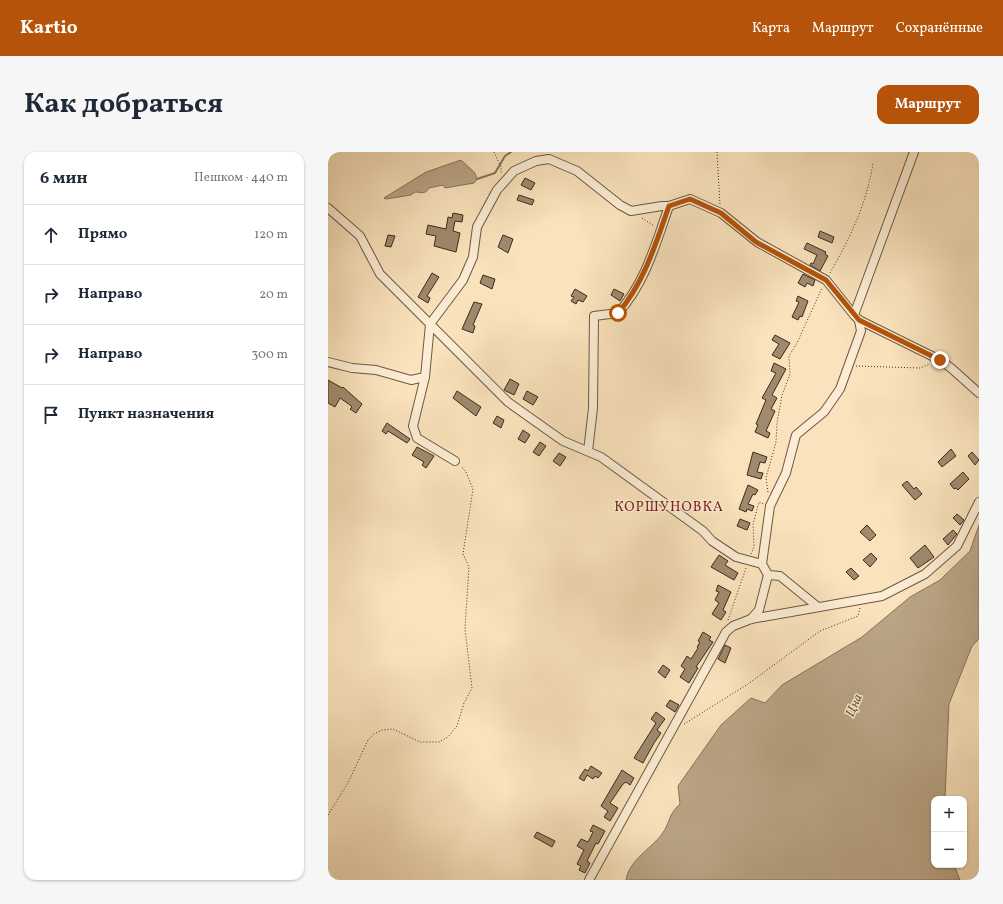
<!DOCTYPE html>
<html lang="ru">
<head>
<meta charset="utf-8">
<style>
	body { margin:0; font-family:Vollkorn,serif; background:#f6f6f7; color:#1f2937 }
	.controls { position:absolute; right:12px; bottom:12px; display:grid; overflow:hidden; border-radius:8px; box-shadow:0 1px 3px #0004 }
	.controls button { width:36px; height:36px; display:grid; place-items:center; padding:0; border:0; border-bottom:1px solid #e0e1e3; background:#fff; color:#1f2937; font:20px sans-serif }
	.stop { position:absolute; width:12px; height:12px; margin:-9px; border:3px solid #b45309; border-radius:50%; background:#fff }
	.stop.end { background:#b45309; border-color:#fff; box-shadow:0 1px 4px #0008 }
	.list { margin:0; padding:0; list-style:none }
	h2 { display:flex; justify-content:space-between; align-items:center; height:52px; margin:0; padding:0 16px; font-size:17px }
	h2 small { font-size:13px; font-weight:400; color:#747a83 }
	.list li { display:grid; grid-template-columns:26px 1fr auto; gap:12px; align-items:center; box-sizing:border-box; height:60px; padding:0 16px; border-top:1px solid #e0e1e3 }
	.list b { display:block; font-size:15px; white-space:nowrap }
	.list em { font-size:13px; font-style:normal; color:#747a83 }
	.icon { flex:none; width:22px; height:22px; fill:none; stroke:currentColor; stroke-width:2; stroke-linecap:round; stroke-linejoin:round }
	.map { position:relative; flex:none; width:651px; height:728px; overflow:hidden; border-radius:12px }
	header { display:flex; align-items:center; gap:24px; box-sizing:border-box; height:56px; padding:0 20px; background:#b45309; color:#fff }
	header strong { font-size:19px }
	nav { display:flex; gap:22px; margin-inline-start:auto; font-size:14px }
	.intro { display:flex; align-items:center; justify-content:space-between; box-sizing:border-box; height:96px; padding:0 24px }
	h1 { margin:0; font-size:28px }
	.button { padding:10px 18px; border-radius:12px; background:#b45309; color:#fff; font-size:14px; font-weight:700 }
	main { display:flex; gap:24px; padding:0 24px }
	aside { flex:1; background:#fff; border-radius:12px; box-shadow:0 1px 3px #0004 }
	.map>svg:first-child { display:block }
	.water { fill:#b9a485; stroke:#87745a }
	.lines { fill:none; stroke-linecap:round; stroke-linejoin:round }
	.stream { stroke:#87745a; stroke-width:2 }
	.building { fill:#9f8a6e; stroke:#3d2b1a }
	.minor-casing { stroke:#6c5942; stroke-width:10 }
	.path { stroke:#3d2b1a; stroke-width:1; stroke-dasharray:1 2; stroke-linecap:butt }
	.minor { stroke:#fbecd3; stroke-width:8 }
	.route { stroke:#b45309; stroke-width:5 }
	.labels { text-anchor:middle; stroke-width:3; stroke-linejoin:round; paint-order:stroke }
	.water-label { font-size:13px; font-style:italic; fill:#624f3a; stroke:#fbecd3 }
	.quarter-label { font-size:14px; letter-spacing:1px; fill:#7a1f14; stroke:#fbecd3 }
</style>
</head>
<body>
<header>
<strong>Kartio</strong>
<nav><a>Карта</a><a>Маршрут</a><a>Сохранённые</a></nav>
</header>
<div class="intro"><h1>Как добраться</h1><a class="button">Маршрут</a></div>
<main>
<aside>
<h2>6 мин<small>Пешком · 440 m</small></h2>
<ul class="list">
<li><svg class="icon" aria-label="ahead" viewBox="0 0 24 24"><path d="M12 20V5M6 11l6-6 6 6"/></svg><div><b>Прямо</b></div><em>120 m</em></li>
<li><svg class="icon" aria-label="right" viewBox="0 0 24 24"><path d="M7 20v-9h11M14 6l5 5-5 5"/></svg><div><b>Направо</b></div><em>20 m</em></li>
<li><svg class="icon" aria-label="right" viewBox="0 0 24 24"><path d="M7 20v-9h11M14 6l5 5-5 5"/></svg><div><b>Направо</b></div><em>300 m</em></li>
<li><svg class="icon" aria-label="arrive" viewBox="0 0 24 24"><path d="M6 21V4h12l-3 4 3 4H6"/></svg><div><b>Пункт назначения</b></div></li>
</ul>
</aside>
<div class="map">
<svg width="651" height="728" viewBox="0 0 651 728">
	<rect width="100%" height="100%" fill="#f9e2bc"/>
	<filter id="stains"><feTurbulence type="fractalNoise" baseFrequency=".005" numOctaves="4"/><feColorMatrix values="0 0 0 0 .2 0 0 0 0 .09 0 0 0 0 .02 0 0 0 .5 -.17"/></filter>
	<radialGradient id="worn" r=".72"><stop offset=".6" stop-color="#630" stop-opacity="0"/><stop offset="1" stop-color="#630" stop-opacity=".3"/></radialGradient>
	<g class="water">
		<path d="M133,8L147,21L149,27L146,31L117,36L115,33L101,36C97,43 93,40 87,40L83,43L58,47L56,46L98,20Z"/>
		<path d="M651,373V487L644,494L621,552L617,647H606V713H626L632,728H298C301,708 323,697 334,682C343,670 339,664 352,652L350,634L393,573L423,546L437,551L454,533L534,485L582,445L612,428L642,399Z"/>
	</g>
	<g class="lines">
		<path class="stream" d="M149,27L167,21L177,4L183,0"/>
	</g>
	<g class="building">
		<path d="M197,26L207,31L203,38L193,33Z"/>
		<path d="M191,43L206,48L204,53L189,48Z"/>
		<path d="M125,61L135,63L134,70L127,69L125,79L132,81L128,100L106,94L108,84L98,82L100,73L118,77L120,65L124,66Z"/>
		<path d="M492,79L506,85L504,91L490,85Z"/>
		<path d="M60,83L67,84L63,95L57,94Z"/>
		<path d="M175,83L185,87L180,101L170,95Z"/>
		<path d="M479,91L498,100L497,102L500,104L492,119L482,113L483,111L485,112L489,103L476,97Z"/>
		<path d="M104,121L111,125L99,144L102,146L100,151L90,145Z"/>
		<path d="M475,122L487,128L485,134L479,131L477,135L470,131Z"/>
		<path d="M155,123L167,127L164,137L152,131Z"/>
		<path d="M247,137L259,144L255,150L250,148L248,152L243,149L246,145L243,144Z"/>
		<path d="M286,137L296,142L292,149L283,143Z"/>
		<path d="M470,144L480,149L474,165L472,164L470,168L464,165L471,150L468,149Z"/>
		<path d="M146,150L154,152L145,173L147,174L145,181L134,177Z"/>
		<path d="M447,183L462,191L452,207L444,203L451,192L444,188Z"/>
		<path d="M446,211L458,217L444,243L449,246L443,257L447,259L438,279L442,281L440,286L427,280L430,273L428,272L438,248L434,246L448,221L443,219Z"/>
		<path d="M182,227L191,232L186,243L176,238Z"/>
		<path d="M0,228L14,236L15,235L34,252L28,261L22,257L24,255L22,253L12,246L7,255L0,251Z"/>
		<path d="M129,239L153,255L148,264L125,246Z"/>
		<path d="M199,239L210,245L205,253L195,247Z"/>
		<path d="M169,264L176,268L173,276L165,271Z"/>
		<path d="M59,271L82,287L79,291L60,279L58,282L54,279Z"/>
		<path d="M195,278L202,283L197,291L190,287Z"/>
		<path d="M212,290L218,294L211,304L205,300Z"/>
		<path d="M89,295L106,304L98,316L94,313L96,310L84,303Z"/>
		<path d="M623,297L628,304L614,315L610,310Z"/>
		<path d="M425,300L439,305L437,311L432,310L429,320L435,321L433,327L419,323Z"/>
		<path d="M644,300L651,308L647,313L640,304Z"/>
		<path d="M231,301L238,305L232,314L225,309Z"/>
		<path d="M635,320L641,327L630,338L628,336L626,337L622,332Z"/>
		<path d="M579,329L586,337L588,335L594,342L587,348L574,333Z"/>
		<path d="M420,333L430,338L427,343L425,342L420,352L426,354L424,359L419,357L418,360L411,357Z"/>
		<path d="M629,362L636,368L632,373L625,366Z"/>
		<path d="M412,367L422,371L419,378L409,374Z"/>
		<path d="M539,373L548,383L542,389L532,380Z"/>
		<path d="M625,378L629,382L620,393L615,387Z"/>
		<path d="M597,393L606,405L590,416L582,406Z"/>
		<path d="M543,401L549,407L542,415L535,408Z"/>
		<path d="M391,403L400,409L397,413L410,421L406,428L383,415Z"/>
		<path d="M523,416L531,424L526,428L518,420Z"/>
		<path d="M390,433L403,440L395,458L398,460L393,468L384,462L391,451L387,448L391,440L388,439Z"/>
		<path d="M375,480L383,485L381,488L385,490L368,515L370,516L361,531L352,525L357,517L353,514L359,504L363,507L370,496L369,495L372,490L370,489Z"/>
		<path d="M397,493L403,496L397,511L390,507Z"/>
		<path d="M335,513L342,518L337,526L330,520Z"/>
		<path d="M342,548L351,553L347,560L338,554Z"/>
		<path d="M328,560L337,567L329,578L333,581L326,591L315,611L306,606L328,571L323,567Z"/>
		<path d="M263,614L274,621L270,626L267,624L265,627L259,623L256,629L251,626L257,617L260,619Z"/>
		<path d="M294,618L306,626L302,633L298,630L295,632L282,651L290,656L282,669L276,665L280,659L273,654Z"/>
		<path d="M265,673L277,679L270,692L268,691L259,709L262,711L257,721L251,718L253,714L249,712L256,698L249,694L253,687L260,690L265,680L262,679Z"/>
		<path d="M209,680L227,689L224,695L206,685Z"/>
	</g>
	<g class="lines">
		<g class="minor-casing">
			<g id="minor">
				<path d="M0,56L32,84L52,122L180,250L235,289L273,305L375,379L384,389L408,405L434,412"/>
				<path d="M531,168L612,208L623,216L651,241"/>
				<path d="M0,210L24,216L48,218L83,228L97,225"/>
				<path d="M260,299L265,256L266,164L290,161C317,132 328,91 341,54"/>
				<path d="M127,309L89,286L85,274L97,225L102,172L135,128L145,105L149,75L169,38L186,19L208,9L221,7L249,19L292,53L303,59L334,54H341L362,47L393,61L429,90L498,128L526,163"/>
				<path d="M440,423L452,424L490,455"/>
				<path d="M423,467L431,458L440,423L434,412L442,354L458,321L468,283L496,260L512,237L533,179L531,168L526,163L586,0"/>
				<path d="M261,728L398,480L405,474L423,467L554,444L597,422L629,394L651,350"/>
			</g>
		</g>
		<g class="path">
			<path d="M166,0L173,15V22"/>
			<path d="M389,0L392,53"/>
			<path d="M314,66L326,74"/>
			<path d="M502,121C522,86 539,51 545,11"/>
			<path d="M528,214L592,216L602,212"/>
			<path d="M440,340L438,326L448,290L449,271L454,243L462,222L461,204L469,191L494,136"/>
			<path d="M423,402L426,395L425,372L431,350L436,352"/>
			<path d="M400,468L418,416"/>
			<path d="M356,572L420,532L492,479L530,464L532,456"/>
			<path d="M0,663L20,631L40,588L46,582L54,578L65,577L92,590H111L120,585L129,574L136,551L144,536L137,477L141,415L135,402L145,337L138,320L133,314"/>
		</g>
		<use href="#minor" class="minor"/>
	</g>
	<g class="lines">
		<path class="route" d="M290,161C316,131 328,91 341,54L362,47L393,61L428,90L498,128L531,168L612,208"/>
	</g>
	<g class="labels">
		<g class="water-label">
			<text transform="translate(525 553) rotate(-67)" y="5">Цна</text>
		</g>
		<g class="quarter-label">
			<text x="341" y="359">КОРШУНОВКА</text>
		</g>
	</g>
	<rect width="100%" height="100%" filter="url(#stains)"/>
	<rect width="100%" height="100%" fill="url(#worn)"/>
</svg>
<div class="controls">
<button>+</button>
<button>−</button>
</div>
<div class="stop" style="left:290px;top:161px"></div>
<div class="stop end" style="left:612px;top:208px"></div>
</div>
</main>
</body>
</html>
